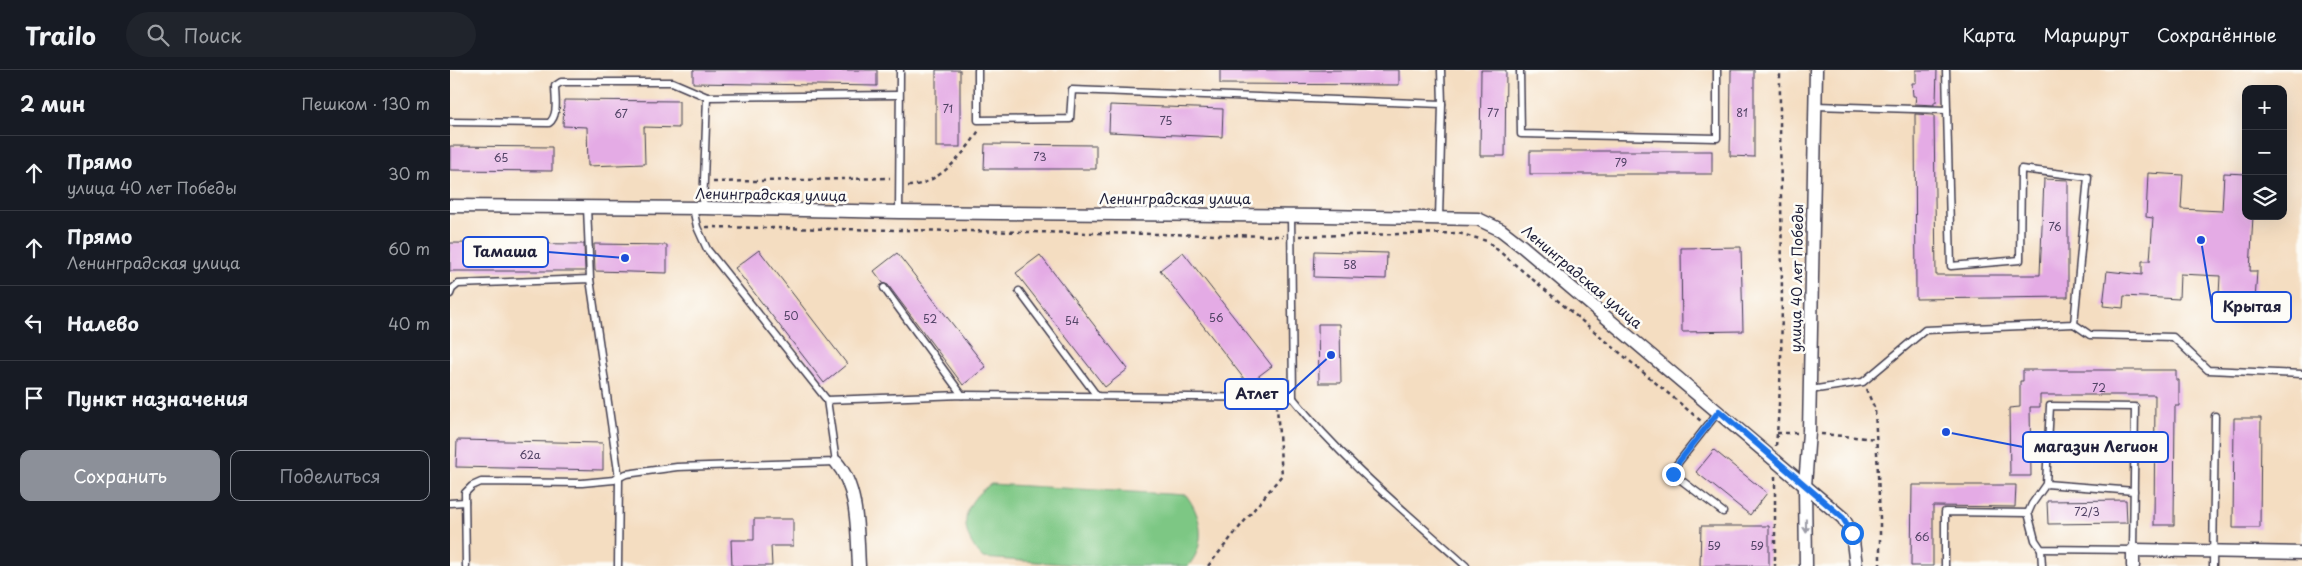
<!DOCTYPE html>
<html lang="ru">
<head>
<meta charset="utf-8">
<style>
	body { margin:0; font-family:"Playpen Sans",sans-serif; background:#20242c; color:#f1f3f6 }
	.controls { position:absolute; right:15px; top:15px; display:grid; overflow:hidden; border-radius:10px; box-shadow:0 5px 20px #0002 }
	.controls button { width:45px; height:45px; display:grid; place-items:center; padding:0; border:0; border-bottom:1px solid #363941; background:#171b24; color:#f1f3f6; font:25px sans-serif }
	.stop { position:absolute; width:15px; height:15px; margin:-11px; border:4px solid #1a73e8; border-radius:50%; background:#fff }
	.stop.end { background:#1a73e8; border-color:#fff; box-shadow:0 1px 5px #0008 }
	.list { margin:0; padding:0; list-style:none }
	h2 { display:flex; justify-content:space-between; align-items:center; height:65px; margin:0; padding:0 20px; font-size:21px }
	h2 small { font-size:16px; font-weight:400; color:#9ea1a6 }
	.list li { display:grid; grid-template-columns:32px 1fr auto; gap:15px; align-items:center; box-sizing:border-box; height:75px; padding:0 20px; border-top:1px solid #363941 }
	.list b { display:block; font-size:19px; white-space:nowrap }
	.list p { margin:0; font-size:16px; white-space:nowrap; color:#9ea1a6 }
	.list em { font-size:16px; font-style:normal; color:#9ea1a6 }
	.actions { display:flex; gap:10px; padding:15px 20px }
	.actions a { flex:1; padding:11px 0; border:1px solid #8c9099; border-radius:10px; text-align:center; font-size:18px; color:#8c9099 }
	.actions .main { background:#8c9099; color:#fff }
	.icon { flex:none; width:28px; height:28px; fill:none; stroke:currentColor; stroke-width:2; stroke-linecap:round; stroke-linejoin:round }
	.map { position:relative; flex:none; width:1852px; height:496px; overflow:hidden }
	header { display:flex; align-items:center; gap:30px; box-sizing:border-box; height:70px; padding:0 25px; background:#171b24; border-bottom:1px solid #363941 }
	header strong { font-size:24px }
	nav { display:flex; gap:28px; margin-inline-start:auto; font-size:18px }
	.search { width:350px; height:45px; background:#20242c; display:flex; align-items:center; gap:12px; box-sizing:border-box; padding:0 18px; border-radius:28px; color:#9ea1a6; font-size:19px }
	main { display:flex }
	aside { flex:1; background:#171b24 }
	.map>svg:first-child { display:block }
	.green { fill:#7dc784; stroke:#507460 }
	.building { fill:#e4abe5 }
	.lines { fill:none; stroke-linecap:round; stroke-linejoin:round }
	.service-casing { stroke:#423e4f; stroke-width:9 }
	.minor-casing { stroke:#423e4f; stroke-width:15 }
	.path { stroke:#423e4f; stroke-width:2.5; stroke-dasharray:4 4; stroke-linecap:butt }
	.service { stroke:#fff; stroke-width:6 }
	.minor { stroke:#fff; stroke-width:12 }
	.oneway { fill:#9c9ca7 }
	.route { stroke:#1a73e8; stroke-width:6 }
	.labels { text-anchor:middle; stroke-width:5; stroke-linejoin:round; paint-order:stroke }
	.number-label { font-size:11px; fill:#524466 }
	.street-label { font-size:14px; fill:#22223b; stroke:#fdfcf7 }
	.leader { fill:none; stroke:#1d4ed8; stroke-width:2 }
	.callout-dot { fill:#1d4ed8; stroke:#fdfcf7; stroke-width:2 }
	.callout { fill:#fdfcf7; stroke:#1d4ed8; stroke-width:2 }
	.callout-label { font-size:15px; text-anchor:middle; font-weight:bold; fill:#22223b }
</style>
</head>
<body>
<header>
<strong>Trailo</strong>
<div class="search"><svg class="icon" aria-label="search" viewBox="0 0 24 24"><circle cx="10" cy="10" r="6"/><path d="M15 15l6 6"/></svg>Поиск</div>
<nav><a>Карта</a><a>Маршрут</a><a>Сохранённые</a></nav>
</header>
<main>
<aside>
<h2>2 мин<small>Пешком · 130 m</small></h2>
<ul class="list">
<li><svg class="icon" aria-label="ahead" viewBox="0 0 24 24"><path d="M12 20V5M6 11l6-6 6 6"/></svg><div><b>Прямо</b><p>улица 40 лет Победы</p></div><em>30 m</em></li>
<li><svg class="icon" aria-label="ahead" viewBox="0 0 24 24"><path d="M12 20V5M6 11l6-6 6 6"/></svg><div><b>Прямо</b><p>Ленинградская улица</p></div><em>60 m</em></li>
<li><svg class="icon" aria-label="left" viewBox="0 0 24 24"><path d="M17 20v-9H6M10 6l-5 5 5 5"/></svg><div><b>Налево</b></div><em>40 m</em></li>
<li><svg class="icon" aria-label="arrive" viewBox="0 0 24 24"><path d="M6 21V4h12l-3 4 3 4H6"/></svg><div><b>Пункт назначения</b></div></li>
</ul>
<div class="actions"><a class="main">Сохранить</a><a>Поделиться</a></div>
</aside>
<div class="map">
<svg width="1852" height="496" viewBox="0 0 1852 496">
	<rect width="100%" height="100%" fill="#fdfcf7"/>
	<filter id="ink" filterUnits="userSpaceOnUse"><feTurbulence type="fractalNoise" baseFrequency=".02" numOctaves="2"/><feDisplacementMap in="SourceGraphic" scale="10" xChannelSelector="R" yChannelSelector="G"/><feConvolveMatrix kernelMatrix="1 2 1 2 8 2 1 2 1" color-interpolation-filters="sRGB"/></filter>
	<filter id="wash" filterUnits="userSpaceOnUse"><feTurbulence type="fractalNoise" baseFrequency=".0096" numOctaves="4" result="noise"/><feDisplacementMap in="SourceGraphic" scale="20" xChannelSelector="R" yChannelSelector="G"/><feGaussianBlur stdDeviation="1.12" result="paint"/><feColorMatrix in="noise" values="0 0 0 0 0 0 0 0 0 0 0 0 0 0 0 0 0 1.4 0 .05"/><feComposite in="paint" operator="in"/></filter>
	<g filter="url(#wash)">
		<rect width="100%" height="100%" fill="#f4ddc1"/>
		<path class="green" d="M541,414L736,425C752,446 757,475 738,496H641L533,488C508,463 510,433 541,414Z"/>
		<g id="blocks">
			<g class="building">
				<path d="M243,0H427V16L243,13Z"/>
				<rect x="486" y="0" width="24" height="77"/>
				<path d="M770,0H949V15L770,14Z"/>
				<path d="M1031,0H1056L1055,86H1030Z"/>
				<path d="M1281,0H1304V87L1280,86Z"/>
				<path d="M1466,0H1487L1486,32H1484V35L1465,34L1466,26H1463L1462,13H1466Z"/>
				<path d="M114,30L229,31V58L194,57L195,94L138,96L137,57L113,56Z"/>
				<path d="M660,35L773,39L772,67L659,62Z"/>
				<path d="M1465,44L1484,45L1486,205H1590L1594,109L1618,110V227L1466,229Z"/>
				<path d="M535,74L646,75V99H534Z"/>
				<path d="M0,76L102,77V101L0,100Z"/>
				<rect x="1080" y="81" width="182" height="23"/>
				<path d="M1698,103L1733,105L1731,139L1772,141L1774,103L1796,104V146H1803L1800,201H1807L1804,246L1768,244L1770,206L1730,204L1729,229L1674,226L1673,238L1653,236L1657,201L1692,205V191H1700L1703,148L1696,147Z"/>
				<path d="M0,173L134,174L135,201H0Z"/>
				<path d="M144,174L217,175V203L145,201Z"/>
				<path d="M1291,177L1293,261L1232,262L1231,178Z"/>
				<path d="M309,180L397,294L374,313L285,198Z"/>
				<path d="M865,181L937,183L936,209L864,207Z"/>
				<path d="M733,182L822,296L798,314L710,200Z"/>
				<path d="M447,183L536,297L513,315L438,215L433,213L424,201Z"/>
				<path d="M590,185L678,299L655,317L566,203Z"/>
				<path d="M868,254H890L891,313H869Z"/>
				<path d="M1573,300H1726V310H1729V336H1725L1724,455H1704L1705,325H1590V337H1580L1581,406H1560L1559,338L1570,337V311H1573Z"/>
				<path d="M1784,348H1811L1810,458H1783Z"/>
				<path d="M7,370L153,373V400L6,397Z"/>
				<path d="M1264,380L1317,423L1300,445L1246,402Z"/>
				<path d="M1462,415H1566L1565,437L1483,436V496H1461Z"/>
				<path d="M1676,430L1677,453L1598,454L1597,431Z"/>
				<path d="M304,449H343V476H321L322,496H282L281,470H304Z"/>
				<path d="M1251,456H1319V496H1250Z"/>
			</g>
		</g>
	</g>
	<g filter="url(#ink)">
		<use href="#blocks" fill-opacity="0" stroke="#423e4f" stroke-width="1"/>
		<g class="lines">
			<g class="service-casing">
				<g id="service">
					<path d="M528,0V50L620,49L622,20L992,34L989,148"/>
					<path d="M991,0L992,34"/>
					<path d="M1070,0L1071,64L1267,68V0"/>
					<path d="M1365,36L1497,40"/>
					<path d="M0,52L99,53C109,45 105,28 105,16L111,12H222L257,27L449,25"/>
					<path d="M137,137L140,209"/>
					<path d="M243,138L247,157L257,179L377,330"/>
					<path d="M253,138L257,27"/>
					<path d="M449,142L450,0"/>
					<path d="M841,145L843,328"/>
					<path d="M434,218L512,325"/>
					<path d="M569,221L647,326"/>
					<path d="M0,224L2,219L8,214L140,209L169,408L168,496"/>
					<path d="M1624,254L1640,265L1723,267L1758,300L1852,304"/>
					<path d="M1360,320L1413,312L1475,260L1624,254L1638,107L1571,99L1570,190L1501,196L1496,0"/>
					<path d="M1268,342L1224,398L1223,404L1273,442"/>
					<path d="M1596,414L1684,421"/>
					<path d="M0,433L15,432"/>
					<path d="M1591,479L1592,496"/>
					<path d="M16,496L15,423L22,416L31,412L132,413L164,410L176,404L227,397L386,392L377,330L512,325L843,328C893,391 956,442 1016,496"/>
					<path d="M1495,496V442L1578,443L1585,470L1591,479L1683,480L1685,337L1600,336L1596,414L1582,434L1578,443"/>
					<path d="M1763,496L1765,346"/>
				</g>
			</g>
			<g class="minor-casing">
				<g id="minor">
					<path d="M0,136L253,138L449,142L874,146L1028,149L1051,160L1073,177L1393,448L1402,463L1406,496"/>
					<path d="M386,392C409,418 407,463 409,496"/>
					<path d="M1356,496L1355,416L1359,362L1366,0"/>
					<path d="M1683,496V480L1852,483"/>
				</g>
			</g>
			<g class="path">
				<path d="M263,112L440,108"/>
				<path d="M458,116C488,115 515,84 529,60"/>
				<path d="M256,157L833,166"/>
				<path d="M849,166L1008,163L1037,171L1251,351"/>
				<path d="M1416,319L1425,339L1430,448V496"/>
				<path d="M1327,363H1348"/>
				<path d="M1371,364L1427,369"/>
				<path d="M1326,376C1337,251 1329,125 1330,0"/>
				<path d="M1325,406V496"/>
				<path d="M758,496L832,405L827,337"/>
			</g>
			<use href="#service" class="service"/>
			<use href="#minor" class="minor"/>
		</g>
		<defs><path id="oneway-solid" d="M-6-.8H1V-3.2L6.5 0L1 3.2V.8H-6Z" transform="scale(1.25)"/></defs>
		<use class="oneway" href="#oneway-solid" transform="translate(1356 456) rotate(89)"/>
	</g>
	<g class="lines" filter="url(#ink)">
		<path class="route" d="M1223,404L1224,398L1269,341L1393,448L1402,463"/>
	</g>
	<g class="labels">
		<g class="number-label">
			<text x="498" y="43">71</text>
			<text x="1043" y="47">77</text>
			<text x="1292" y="47">81</text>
			<text x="171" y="48">67</text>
			<text x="716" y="55">75</text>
			<text x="590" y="91">73</text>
			<text x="51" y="92">65</text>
			<text x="1171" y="97">79</text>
			<text x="1605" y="161">76</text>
			<text x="900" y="199">58</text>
			<text x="341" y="250">50</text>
			<text x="766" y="252">56</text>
			<text x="480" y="253">52</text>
			<text x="622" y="255">54</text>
			<text x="1649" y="322">72</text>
			<text x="80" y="389">62а</text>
			<text x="1637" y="446">72/3</text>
			<text x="1472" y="471">66</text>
			<text x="1264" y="480">59</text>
			<text x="1307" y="480">59</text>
		</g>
		<g class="street-label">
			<text transform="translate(321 125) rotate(1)" y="5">Ленинградская улица</text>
			<text x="725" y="134">Ленинградская улица</text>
			<text transform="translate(1132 207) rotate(40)" y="5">Ленинградская улица</text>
			<text transform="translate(1347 208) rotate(-89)" y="5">улица 40 лет Победы</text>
		</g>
	</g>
	<path class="leader" d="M175 188L98 182M1751 170L1762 237M881 285L838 324M1496 362L1573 377"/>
	<g class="callout-dot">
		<circle cx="175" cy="188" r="5"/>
		<circle cx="1751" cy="170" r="5"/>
		<circle cx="881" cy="285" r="5"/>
		<circle cx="1496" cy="362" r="5"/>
	</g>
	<g class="callout">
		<rect x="13" y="167" width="85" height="30" rx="5"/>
		<rect x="1762" y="222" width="79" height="30" rx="5"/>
		<rect x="775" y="309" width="63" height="30" rx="5"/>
		<rect x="1573" y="362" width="145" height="30" rx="5"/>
	</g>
	<g class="callout-label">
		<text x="55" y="187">Тамаша</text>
		<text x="1802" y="242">Крытая</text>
		<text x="807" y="329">Атлет</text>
		<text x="1646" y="382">магазин Легион</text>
	</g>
</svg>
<div class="controls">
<button>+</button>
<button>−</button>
<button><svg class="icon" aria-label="layers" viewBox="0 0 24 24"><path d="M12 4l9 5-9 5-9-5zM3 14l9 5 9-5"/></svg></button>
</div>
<div class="stop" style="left:1402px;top:463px"></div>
<div class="stop end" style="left:1223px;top:404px"></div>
</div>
</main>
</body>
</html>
